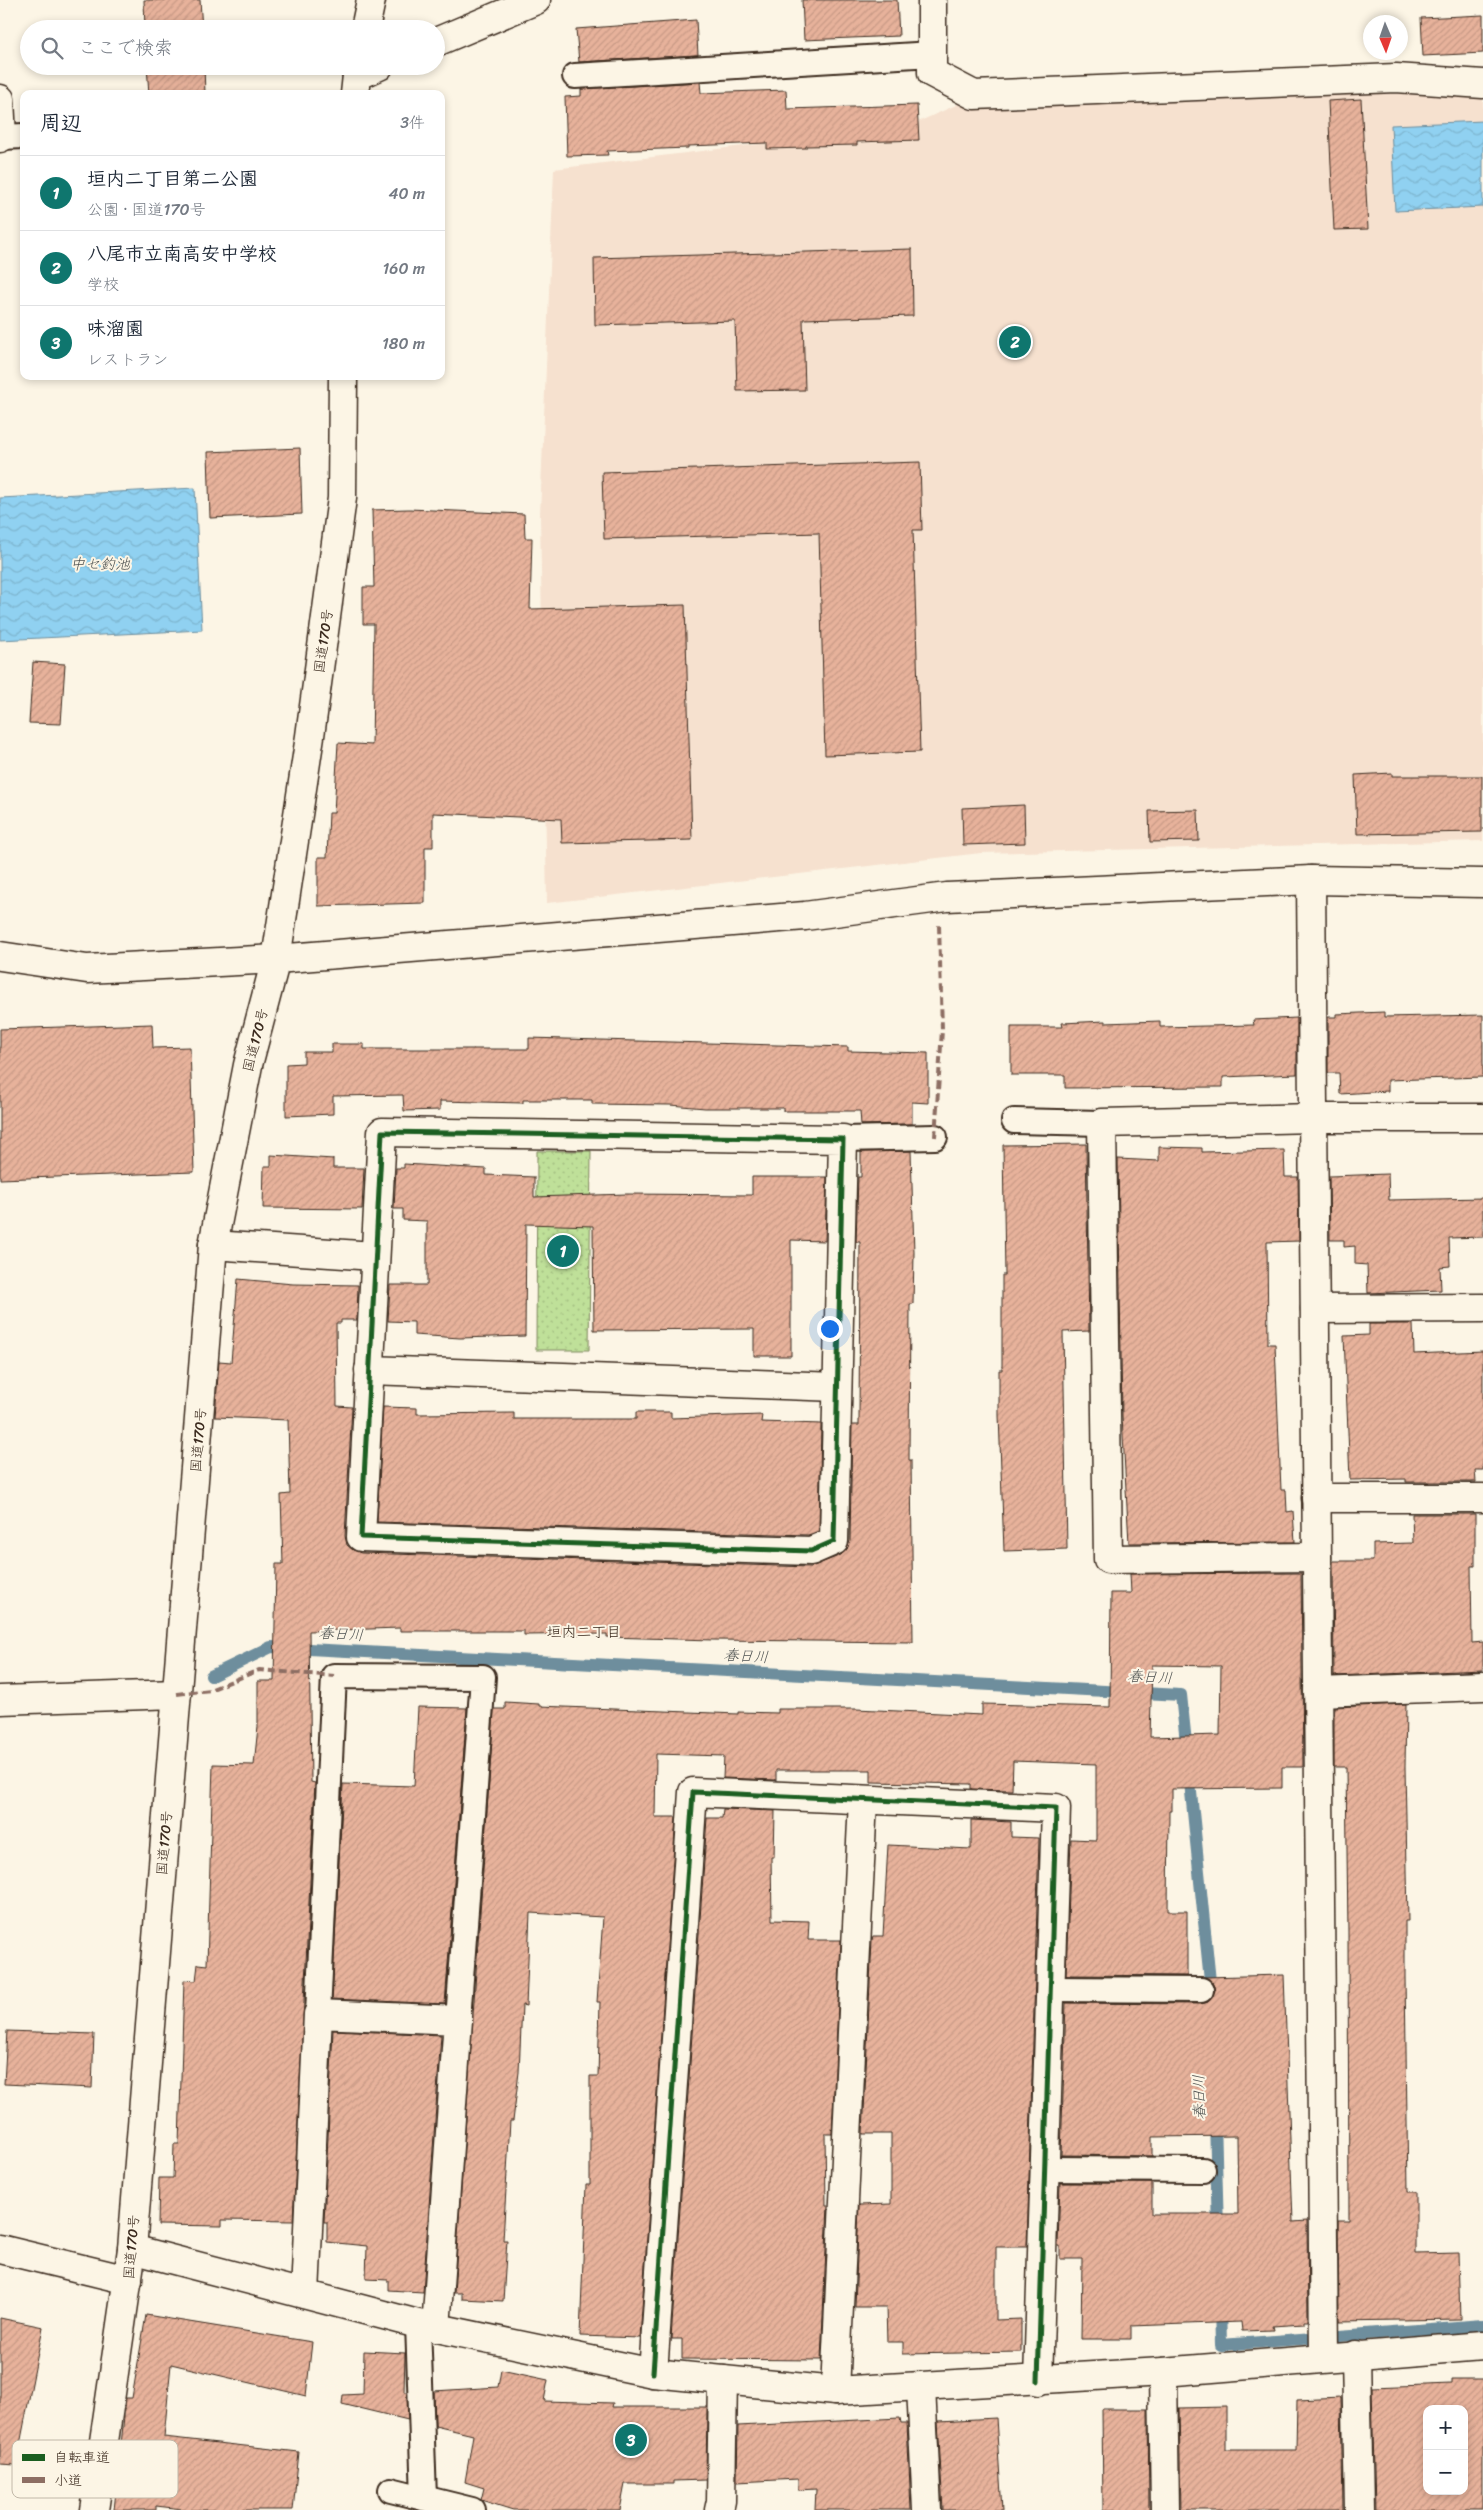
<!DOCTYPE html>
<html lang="ja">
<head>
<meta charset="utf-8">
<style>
	body { margin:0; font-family:Sriracha,"Klee One",sans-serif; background:#f6f6f7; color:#1f2937 }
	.controls { position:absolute; right:15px; bottom:15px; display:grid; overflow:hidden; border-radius:10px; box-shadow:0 2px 8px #0003 }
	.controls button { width:45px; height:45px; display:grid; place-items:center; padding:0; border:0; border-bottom:1px solid #e0e1e3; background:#fff; color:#1f2937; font:25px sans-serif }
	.compass { position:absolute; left:1363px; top:15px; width:45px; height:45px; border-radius:50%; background:#fff; box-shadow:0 2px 8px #0003; rotate:178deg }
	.you { position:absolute; left:829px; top:1328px; width:18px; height:18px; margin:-12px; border:4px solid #fff; border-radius:50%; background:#1a73e8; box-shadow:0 0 0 8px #1a73e833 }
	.badge { display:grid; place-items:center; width:32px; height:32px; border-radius:50%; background:#0f766e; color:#fff; font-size:16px; font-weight:700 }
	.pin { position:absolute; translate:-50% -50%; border:2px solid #fff; box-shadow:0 1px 5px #0006 }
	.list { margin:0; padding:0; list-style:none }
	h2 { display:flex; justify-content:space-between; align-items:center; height:65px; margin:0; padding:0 20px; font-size:21px }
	h2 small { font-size:16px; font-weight:400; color:#747a83 }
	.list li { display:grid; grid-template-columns:32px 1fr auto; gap:15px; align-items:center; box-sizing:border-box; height:75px; padding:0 20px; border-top:1px solid #e0e1e3 }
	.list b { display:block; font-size:19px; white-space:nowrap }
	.list p { margin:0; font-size:16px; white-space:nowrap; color:#747a83 }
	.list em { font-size:16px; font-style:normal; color:#747a83 }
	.icon { flex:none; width:28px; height:28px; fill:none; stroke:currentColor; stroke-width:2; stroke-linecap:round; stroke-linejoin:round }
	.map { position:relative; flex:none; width:1483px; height:2510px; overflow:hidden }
	.search { position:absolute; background:#fff; box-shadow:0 2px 8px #0003; left:20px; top:20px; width:425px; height:55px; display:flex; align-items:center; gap:12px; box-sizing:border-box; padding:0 18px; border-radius:28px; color:#747a83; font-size:19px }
	.panel { position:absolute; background:#fff; box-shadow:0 2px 8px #0003; left:20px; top:90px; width:425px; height:290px; border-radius:10px }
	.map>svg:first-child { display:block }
	.built { fill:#f6e1cf }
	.park { fill:url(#park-dots); stroke:#7d855c }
	.water { fill:url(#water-waves); stroke:#6e8e9d }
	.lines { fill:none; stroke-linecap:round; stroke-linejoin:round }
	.stream { stroke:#6e8e9d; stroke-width:12 }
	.building { fill:url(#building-hatch); stroke:#3b2a1e; fill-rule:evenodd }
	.service-casing { stroke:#3b2a1e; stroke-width:28 }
	.minor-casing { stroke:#3b2a1e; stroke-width:31 }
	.tertiary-casing { stroke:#3b2a1e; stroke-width:31 }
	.trunk-casing { stroke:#3b2a1e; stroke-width:31 }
	.service { stroke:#fcf5e5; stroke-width:24 }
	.minor { stroke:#fcf5e5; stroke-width:28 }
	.tertiary { stroke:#fcf5e5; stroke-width:28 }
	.trunk { stroke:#fcf5e5; stroke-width:28 }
	.quiet { stroke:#8d6e63; stroke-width:4; stroke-dasharray:8 4; stroke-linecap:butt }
	.cycleway-casing { stroke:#fcf5e5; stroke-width:8 }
	.cycleway { stroke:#1b5e20; stroke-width:5 }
	.labels { text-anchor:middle; stroke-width:4; stroke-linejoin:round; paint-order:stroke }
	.street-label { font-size:14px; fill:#3b2a1e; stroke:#fcf5e5 }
	.water-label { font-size:15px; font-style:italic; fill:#505453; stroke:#fcf5e5 }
	.neighbourhood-label { font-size:15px; fill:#3b2a1e; stroke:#fcf5e5 }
	.key { fill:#fcf5e5; stroke:#c2b8a9; stroke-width:1 }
	.key-label { font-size:14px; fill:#3b2a1e }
</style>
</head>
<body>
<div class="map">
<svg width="1483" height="2510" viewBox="0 0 1483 2510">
	<defs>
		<pattern id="park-dots" width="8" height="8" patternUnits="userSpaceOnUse" patternTransform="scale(1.25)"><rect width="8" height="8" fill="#bfe099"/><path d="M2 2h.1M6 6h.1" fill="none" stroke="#a5c083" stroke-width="1.8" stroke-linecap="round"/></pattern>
		<pattern id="water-waves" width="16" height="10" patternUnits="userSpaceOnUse" patternTransform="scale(1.25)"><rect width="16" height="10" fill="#90d1f1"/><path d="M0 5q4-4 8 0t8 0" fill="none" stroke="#7db4ce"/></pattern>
		<pattern id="building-hatch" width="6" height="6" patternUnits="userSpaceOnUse" patternTransform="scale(1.25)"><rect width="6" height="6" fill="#e7b29b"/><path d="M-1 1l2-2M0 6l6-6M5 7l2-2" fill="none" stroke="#c79985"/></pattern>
	</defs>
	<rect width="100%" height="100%" fill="#fcf5e5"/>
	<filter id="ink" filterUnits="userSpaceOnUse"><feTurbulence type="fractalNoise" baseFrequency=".02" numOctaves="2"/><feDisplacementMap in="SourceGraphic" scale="10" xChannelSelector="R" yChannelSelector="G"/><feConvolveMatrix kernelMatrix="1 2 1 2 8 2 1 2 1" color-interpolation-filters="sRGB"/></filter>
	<g filter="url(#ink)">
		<path class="built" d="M1483,93V841L981,853L547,903L540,515L554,169L909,126L974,97V95Z"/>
		<path class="park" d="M537,1151H591L589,1350H536Z"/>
		<g class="water">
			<path d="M1483,121V207L1395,211L1391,125Z"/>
			<path d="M195,488L202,630L0,640V498Z"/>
		</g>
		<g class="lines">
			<g class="stream">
				<path d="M211,1676L271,1647L1181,1695L1187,1752"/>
				<path d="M1189,1772L1213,2011"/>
				<path d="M1215,2120L1218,2230"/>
				<path d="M1220,2305L1221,2345L1483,2325"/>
			</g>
		</g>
		<g class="building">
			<path d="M144,0H200L202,29H145Z"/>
			<path d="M802,0H897L899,36L804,40Z"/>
			<path d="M1483,15V53L1423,56L1421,18Z"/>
			<path d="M696,20L698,55L579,62L576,29Z"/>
			<path d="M147,66H204L205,94H149Z"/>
			<path d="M700,82L701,93L786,90L787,109L917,105L919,140L857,142V145L806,146V148L767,149V143L688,146V148L607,151L608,155L567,156L565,97L581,96V89Z"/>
			<path d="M1361,99L1368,229L1334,230L1328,101Z"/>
			<path d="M912,249L913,316L803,319L805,390L737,391L735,321L595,325L594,258Z"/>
			<path d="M300,448L302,514L210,518L208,452Z"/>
			<path d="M920,462L922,530H913L920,752L825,755L819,533L604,539L602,472Z"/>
			<path d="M409,509L524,514L525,538H532L530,609L685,605L692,840L562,843L561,819L433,813V847H425V903L318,906V857H327L329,813H334L338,743L372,745L374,624H363V587H374L372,510Z"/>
			<path d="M33,662L65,664L61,724L29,723Z"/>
			<path d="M1392,773V776H1482V832L1357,834L1355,775Z"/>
			<path d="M1024,805L1025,843L963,845L962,808Z"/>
			<path d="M1198,810L1199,841L1150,842L1149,811Z"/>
			<path d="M1384,1012V1017L1483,1015V1077L1388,1080V1091L1340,1094L1339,1073H1328V1017H1336V1014Z"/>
			<path d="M1297,1018V1074L1223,1077V1087L1065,1088V1075H1011V1027H1063L1062,1023L1105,1021V1023L1160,1021V1027L1254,1025L1253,1020Z"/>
			<path d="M152,1024L153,1048L190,1047L194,1172L0,1179V1029Z"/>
			<path d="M529,1038L848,1047V1051L928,1053V1103L912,1102V1124L861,1125L860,1111H783V1108H705L670,1105L592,1104V1100H523V1103L440,1101V1110L404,1111L403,1095L333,1096V1114L286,1116V1064L304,1063V1052H332V1044H364V1049H529Z"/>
			<path d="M1086,1144L1089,1331L1063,1332L1067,1549L1004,1551L999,1415V1370H1002V1275H1005L1003,1145Z"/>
			<path d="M1159,1147L1202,1148V1152L1284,1150L1285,1177H1298L1299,1241L1267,1242L1268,1344H1275L1281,1490H1286L1287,1512L1293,1511L1295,1542L1129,1543L1122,1417L1118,1159L1159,1161Z"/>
			<path d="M911,1151L914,1253L913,1304H910L909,1460H911L913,1642L713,1640L607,1637V1634L524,1635V1631H400V1628L309,1631L311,1782L315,1783L293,2221L222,2220V2226L158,2225L159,2178H173L174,2144H179L184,1980L196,1981L198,1964L207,1965L213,1764L254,1765L258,1727V1681H274L276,1564H283L281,1495L290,1494L288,1420L215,1417L219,1361L231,1362L238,1279L293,1284L358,1285L357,1320H341V1323H336L337,1406L352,1407L345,1536L347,1545L353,1550L361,1553L811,1567L841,1555L847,1549L850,1541L852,1425H859L860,1242H856L858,1177H861V1152Z"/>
			<path d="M271,1155L333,1159V1168H364L362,1209L263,1208L264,1166H271Z"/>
			<path d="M404,1164L486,1169V1175L534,1177V1197L627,1194L752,1195V1177H827L825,1241L791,1240V1356H754V1329L594,1330L593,1226L526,1224L525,1336L460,1338L414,1335V1322L388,1321L390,1285H427V1221L403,1220V1209H394L396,1168H404Z"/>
			<path d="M1388,1174L1389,1200L1483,1198V1237L1449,1238L1450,1266L1440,1267L1441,1290L1368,1293L1367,1265L1355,1264V1246L1344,1247V1240H1330L1329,1176Z"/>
			<path d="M1369,1324H1413L1414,1354L1483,1351V1470H1475L1476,1482H1406V1479L1350,1480L1344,1336L1369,1335Z"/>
			<path d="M383,1407L417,1408V1414L514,1413V1419H636V1412H671V1418L762,1415L761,1422L821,1424L819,1531L808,1535L377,1522Z"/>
			<path d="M1412,1514H1475V1566H1471L1472,1643L1483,1642V1670L1334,1676L1333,1561H1373V1544L1413,1543Z"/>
			<path d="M1301,1573L1303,1767H1282V1788L1172,1789V1811H1169L1168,1911H1187V1976L1066,1975L1071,1839L1096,1840V1764L1013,1761L1012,1790L971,1789V1784L871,1782V1770H776V1780L723,1778L724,1756L656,1754L655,1817H676L640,2338L580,2336L586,2185H590V2076H598L600,2002H597L603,1917L530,1913L526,2006L522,2005L519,2072L513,2121H510L503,2240H507L503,2301L462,2299V2293H454L494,1709H505V1702L539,1704V1706L738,1714V1712L778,1713V1709H856L982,1715V1704L1110,1707L1111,1593H1131L1130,1574ZM1152,1665L1221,1666L1220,1735L1150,1737Z"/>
			<path d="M1406,1704L1405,1767L1408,1921H1405V1977L1408,2192H1416V2254L1458,2253L1460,2319L1339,2321L1338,2221H1349L1348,1932L1346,1767H1334V1707Z"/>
			<path d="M418,1707L467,1708L445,2004L332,1999L343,1784L414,1786Z"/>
			<path d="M723,1809L775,1811L774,1857H771L772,1920L809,1921L808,1940H841L832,2134H825L826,2205H828L821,2360L682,2359V2339H671L707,1818H722Z"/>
			<path d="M971,1820L1011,1822V1837L1039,1838L1027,2247H996V2320L1021,2319V2352L903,2354V2342H887L886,2307H855L859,2205L891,2204V2134H863L872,1940L873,1936H883L888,1845L971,1849Z"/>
			<path d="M1284,1975L1293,2222L1307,2221L1308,2321H1304V2324L1272,2326L1273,2330L1242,2331L1241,2322L1131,2326V2339H1081L1082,2259H1060V2246H1058L1060,2183H1152V2214H1238L1237,2136L1152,2137V2156L1061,2155L1066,2003L1201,2004L1208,2002L1215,1991L1213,1983L1203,1977Z"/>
			<path d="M333,2030L441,2035L423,2292L388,2290V2280L366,2279L367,2246L327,2242V2222H324Z"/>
			<path d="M7,2031L94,2034L92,2088L4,2084Z"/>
			<path d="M146,2315L312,2342L306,2396L171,2364L164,2437L299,2452L293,2510H191L156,2506V2510H114L126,2398H132Z"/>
			<path d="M0,2318L43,2327L16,2465L0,2464Z"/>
			<path d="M364,2351L405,2353L404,2392H407L408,2420L342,2404L343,2395L363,2394Z"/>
			<path d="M501,2370L548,2380L544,2401L613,2403L612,2407H707L706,2480L673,2481V2484H625L620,2510H513L481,2500L484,2488L465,2482L473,2435L435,2426L434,2391L498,2387Z"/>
			<path d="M1451,2380H1483V2510H1375L1372,2387L1451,2384ZM1427,2409H1464V2491H1427Z"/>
			<path d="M1341,2398L1343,2510H1181L1179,2408L1226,2407V2450H1296L1297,2400Z"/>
			<path d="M1102,2409H1148L1149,2510H1103Z"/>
			<path d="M900,2418L901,2423H907L911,2510H815L816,2489L798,2490V2479L737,2482L738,2426Z"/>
			<path d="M996,2418L1002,2510H943L938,2421Z"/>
		</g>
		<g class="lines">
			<g class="service-casing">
				<g id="service">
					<path d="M575,76L932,54"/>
					<path d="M2,137L24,136"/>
					<path d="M1014,1121L1102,1123"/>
					<path d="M843,1139L935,1137"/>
					<path d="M1050,1989L1201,1990"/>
					<path d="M318,2014L334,1676L483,1677L458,2020"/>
					<path d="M1045,2169L1203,2170"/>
					<path d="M418,2324L424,2498"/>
					<path d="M391,2490L472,2510"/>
				</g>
			</g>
			<g class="minor-casing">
				<g id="minor">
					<path d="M932,0V73L974,95L1396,78L1483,84"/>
					<path d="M436,42L536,0"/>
					<path d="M357,76L379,66"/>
					<path d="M0,99L2,137L0,138"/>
					<path d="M1311,880L1324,2358"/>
					<path d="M0,956L87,969L276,959"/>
					<path d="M382,1132L843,1139L834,1541L811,1551L361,1537Z"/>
					<path d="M213,1245L374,1256"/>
					<path d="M1315,1309L1483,1308"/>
					<path d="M369,1370L837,1387"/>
					<path d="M1316,1498H1483"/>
					<path d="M1317,1557L1108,1559L1102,1123L1313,1118H1483"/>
					<path d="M1318,1692L1483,1686"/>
					<path d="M0,1700L177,1694"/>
					<path d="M0,2249L128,2280"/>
					<path d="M132,2249L418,2324L653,2373L835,2391L1163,2372L1483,2346"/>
					<path d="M305,2294L318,2014L458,2020L436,2328"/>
					<path d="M1356,2355L1359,2510"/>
					<path d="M1163,2372L1165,2510"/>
					<path d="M653,2373L693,1792L1056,1808L1038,2381"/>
					<path d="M921,2387L927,2510"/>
					<path d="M835,2391L863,1800"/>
					<path d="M719,2510L721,2501L723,2380"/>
				</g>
			</g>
			<g class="tertiary-casing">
				<path id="tertiary" d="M276,959L805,916L947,897L1311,880L1483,883"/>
			</g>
			<g class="trunk-casing">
				<g id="trunk">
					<path d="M365,29L371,0"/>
					<path d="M355,94L358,66"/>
					<path d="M94,2510L132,2249L213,1245L248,1065L276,959L310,736L342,498L343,376"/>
				</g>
			</g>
			<use href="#service" class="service"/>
			<use href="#minor" class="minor"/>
			<use href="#tertiary" class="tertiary"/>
			<use href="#trunk" class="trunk"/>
			<g class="quiet">
				<path d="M935,1137L942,1030L939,925"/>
				<path d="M177,1694L210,1690L259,1670L334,1676"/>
			</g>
			<g class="cycleway-casing">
				<g id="cycleway">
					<path d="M382,1132L843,1139L834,1541L811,1551L361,1537Z"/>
					<path d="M653,2373L693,1792L1056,1808L1038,2381"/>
				</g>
			</g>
			<use href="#cycleway" class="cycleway"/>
		</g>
	</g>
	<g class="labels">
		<g class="street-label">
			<text transform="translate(323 641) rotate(-82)" y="5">国道170号</text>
			<text transform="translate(255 1040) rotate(-76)" y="5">国道170号</text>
			<text transform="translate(198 1440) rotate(-85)" y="5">国道170号</text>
			<text transform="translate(164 1843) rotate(-85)" y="5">国道170号</text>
			<text transform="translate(131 2247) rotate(-85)" y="5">国道170号</text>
		</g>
		<g class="water-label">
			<text x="100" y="569">中セ釣池</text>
			<text transform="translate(341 1634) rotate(3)" y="5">春日川</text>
			<text transform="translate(746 1656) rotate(3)" y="5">春日川</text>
			<text transform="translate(1150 1677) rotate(3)" y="5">春日川</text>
			<text transform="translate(1199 2097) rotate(-91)" y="5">春日川</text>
		</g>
		<g class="neighbourhood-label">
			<text x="584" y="1637">垣内二丁目</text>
		</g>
	</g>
	<rect x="12" y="2440" width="166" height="58" rx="8" class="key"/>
	<rect x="22" y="2454" width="23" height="7" fill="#1b5e20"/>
	<rect x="22" y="2477" width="23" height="6" fill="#8d6e63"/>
	<g class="key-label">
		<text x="54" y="2462">自転車道</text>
		<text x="54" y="2485">小道</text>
	</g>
</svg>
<div class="controls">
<button>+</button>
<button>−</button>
</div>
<svg class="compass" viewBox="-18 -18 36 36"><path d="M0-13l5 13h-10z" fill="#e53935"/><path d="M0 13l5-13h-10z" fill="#747a83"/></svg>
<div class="you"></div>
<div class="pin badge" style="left:563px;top:1251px">1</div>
<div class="pin badge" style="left:1015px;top:342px">2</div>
<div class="pin badge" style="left:631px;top:2440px">3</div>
<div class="search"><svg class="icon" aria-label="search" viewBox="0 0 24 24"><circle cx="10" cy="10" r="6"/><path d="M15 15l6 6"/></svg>ここで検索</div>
<section class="panel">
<h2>周辺<small>3件</small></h2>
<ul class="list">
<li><span class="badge">1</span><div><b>垣内二丁目第二公園</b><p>公園 · 国道170号</p></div><em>40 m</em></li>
<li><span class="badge">2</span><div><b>八尾市立南高安中学校</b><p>学校</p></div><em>160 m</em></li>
<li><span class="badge">3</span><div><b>味溜園</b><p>レストラン</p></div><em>180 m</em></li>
</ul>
</section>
</div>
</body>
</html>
